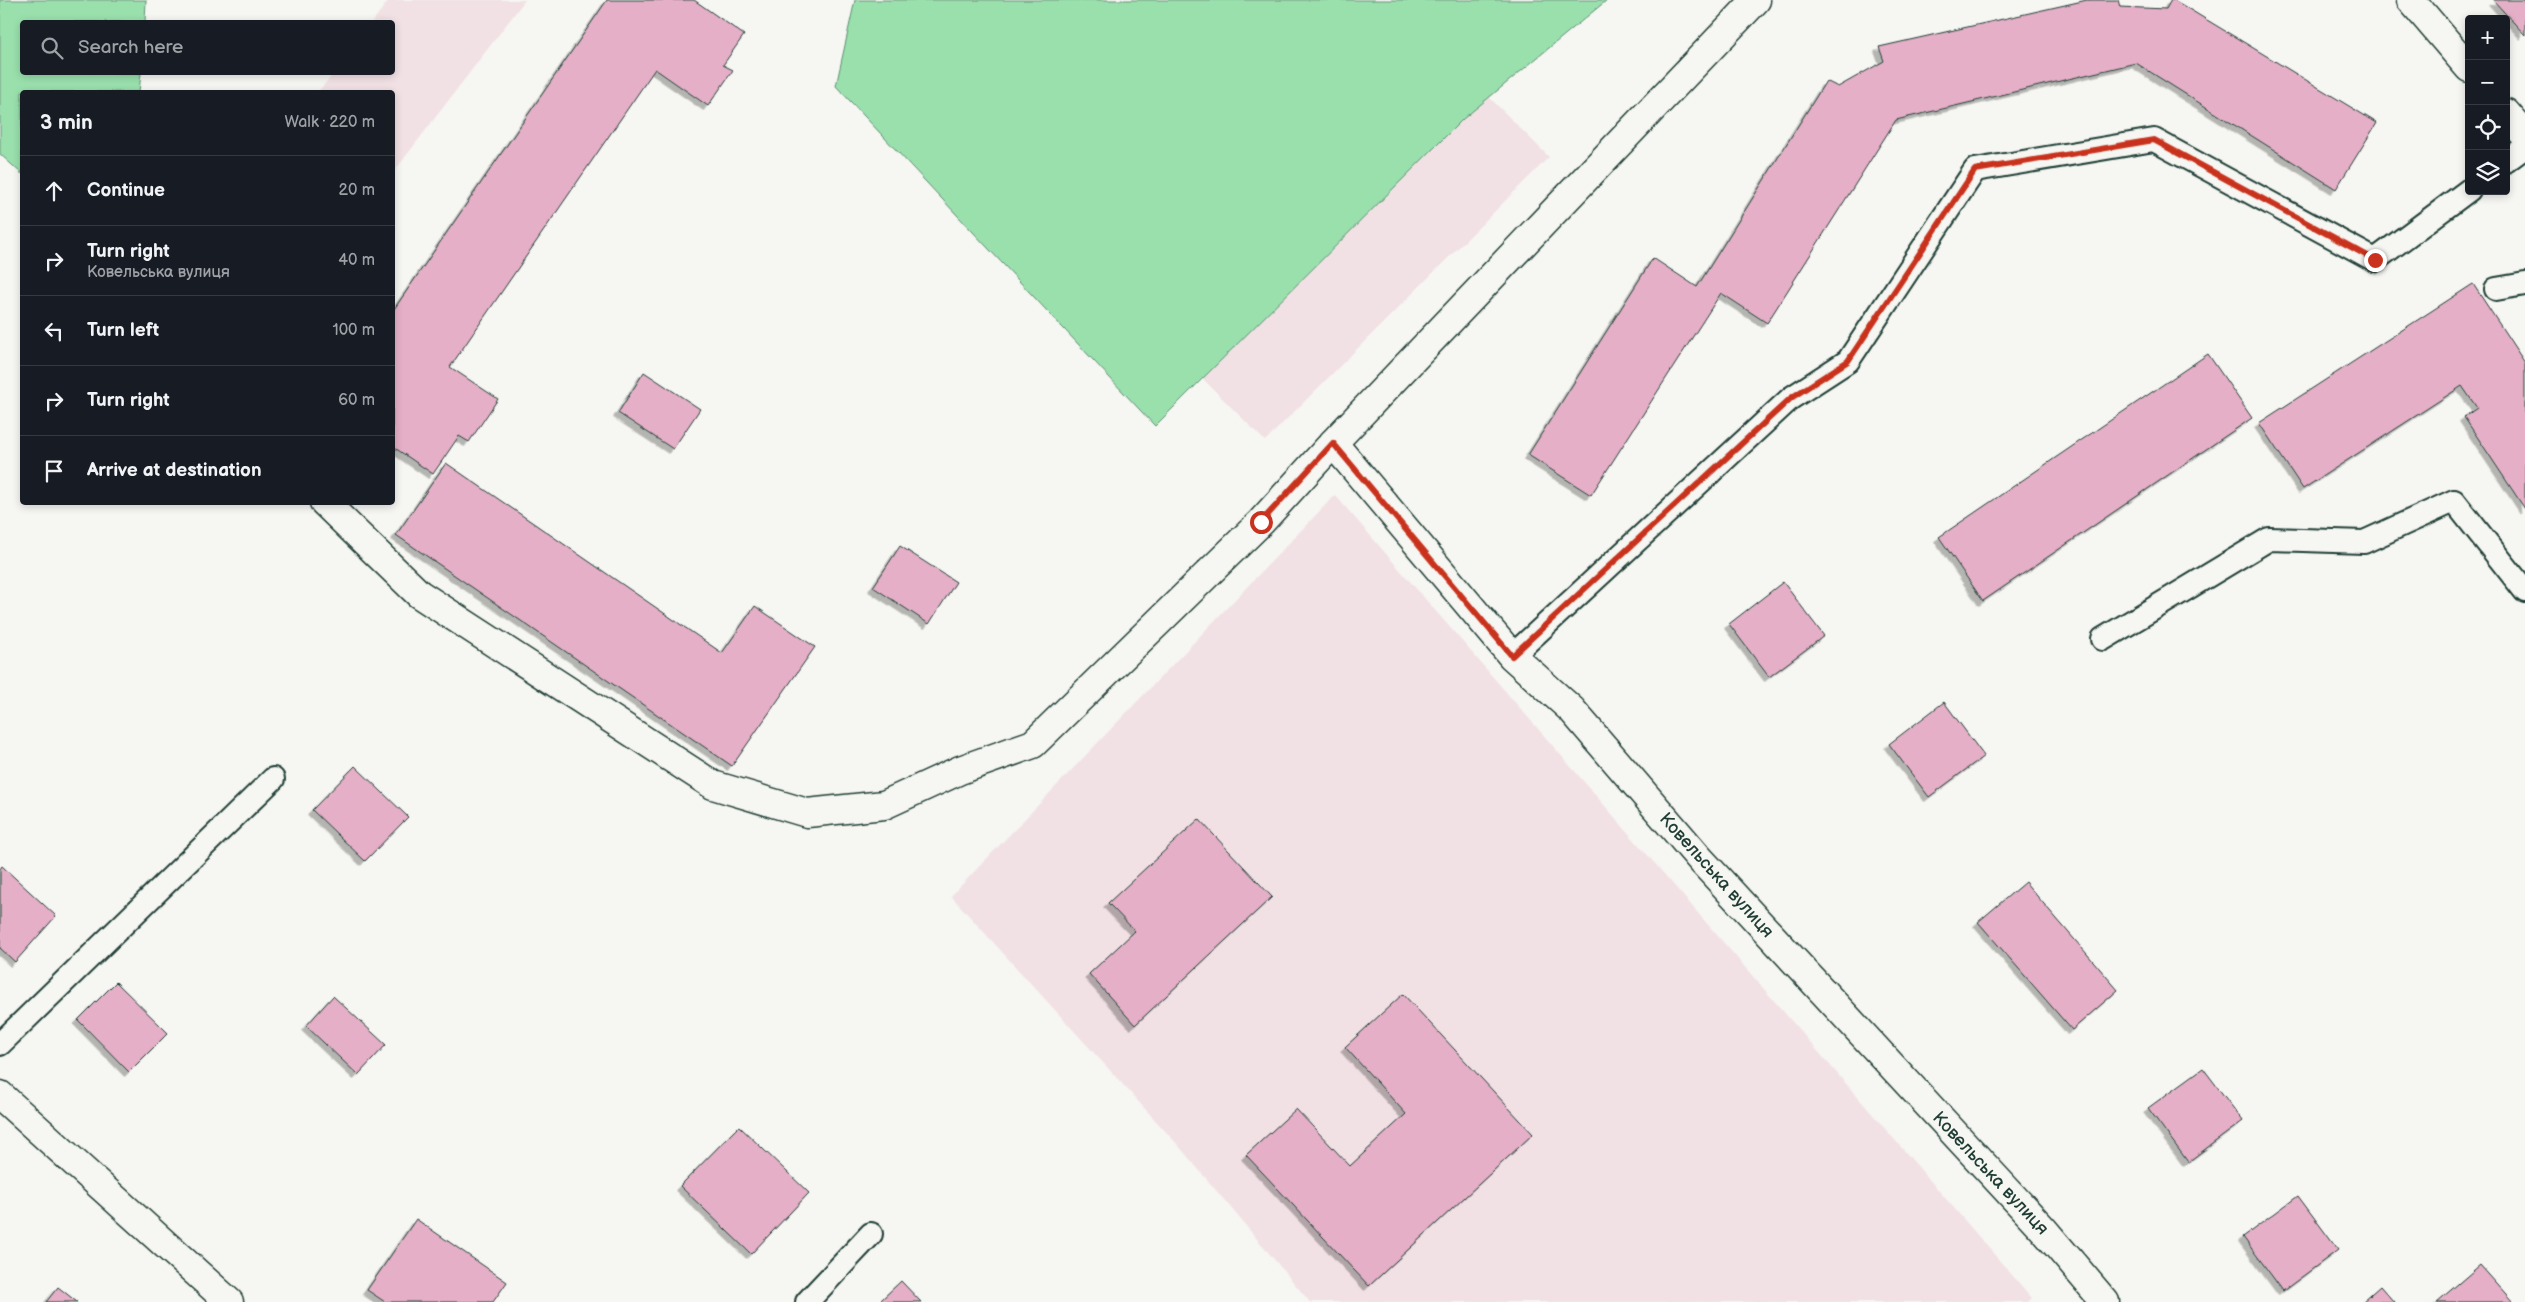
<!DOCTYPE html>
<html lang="en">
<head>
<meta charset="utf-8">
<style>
	body { margin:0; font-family:"Balsamiq Sans",sans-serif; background:#242831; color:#f1f3f6 }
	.controls { position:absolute; right:15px; top:15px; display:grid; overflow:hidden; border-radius:5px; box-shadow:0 2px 8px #0003 }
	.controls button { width:45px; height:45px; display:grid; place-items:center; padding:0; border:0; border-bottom:1px solid #363941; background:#171b24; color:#f1f3f6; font:25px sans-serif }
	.stop { position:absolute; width:15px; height:15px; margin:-11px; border:4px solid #c8321e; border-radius:50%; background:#fff }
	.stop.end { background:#c8321e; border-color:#fff; box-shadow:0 1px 5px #0008 }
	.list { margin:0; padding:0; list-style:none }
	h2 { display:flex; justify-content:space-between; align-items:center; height:65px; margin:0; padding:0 20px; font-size:21px }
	h2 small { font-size:16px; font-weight:400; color:#9ea1a6 }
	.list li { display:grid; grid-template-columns:32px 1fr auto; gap:15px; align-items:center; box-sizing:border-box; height:70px; padding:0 20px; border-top:1px solid #363941 }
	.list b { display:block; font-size:19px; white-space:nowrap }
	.list p { margin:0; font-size:16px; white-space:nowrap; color:#9ea1a6 }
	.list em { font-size:16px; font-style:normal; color:#9ea1a6 }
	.icon { flex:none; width:28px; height:28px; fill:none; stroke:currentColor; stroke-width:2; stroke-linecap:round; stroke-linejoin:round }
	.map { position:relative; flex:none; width:2525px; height:1302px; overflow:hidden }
	.search { position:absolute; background:#171b24; box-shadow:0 2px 8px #0003; left:20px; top:20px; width:375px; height:55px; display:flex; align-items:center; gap:12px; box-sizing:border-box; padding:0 18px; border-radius:5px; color:#9ea1a6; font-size:19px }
	.panel { position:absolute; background:#171b24; box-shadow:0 2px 8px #0003; left:20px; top:90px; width:375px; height:415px; border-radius:5px }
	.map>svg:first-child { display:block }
	.built { fill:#f1e1e5 }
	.green { fill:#9ae0ad; stroke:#5c8e70 }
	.building { fill:#e5afc7; stroke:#1f3d34; filter:url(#shadow) }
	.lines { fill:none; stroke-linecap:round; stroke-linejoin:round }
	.service-casing { stroke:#1f3d34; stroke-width:26 }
	.minor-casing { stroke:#1f3d34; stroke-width:31 }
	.tertiary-casing { stroke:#1f3d34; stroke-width:31 }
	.service { stroke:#f6f6f2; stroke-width:22 }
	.minor { stroke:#f6f6f2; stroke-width:28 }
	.tertiary { stroke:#f6f6f2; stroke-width:28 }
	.route { stroke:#c8321e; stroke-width:6 }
	.labels { text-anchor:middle; stroke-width:4; stroke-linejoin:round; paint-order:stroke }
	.street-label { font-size:18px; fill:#1f3d34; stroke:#f6f6f2 }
</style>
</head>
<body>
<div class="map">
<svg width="2525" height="1302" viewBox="0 0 2525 1302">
	<defs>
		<filter id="shadow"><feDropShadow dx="-4.5" dy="4.5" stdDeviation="0" flood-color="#0004"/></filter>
	</defs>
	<rect width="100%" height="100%" fill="#f6f6f2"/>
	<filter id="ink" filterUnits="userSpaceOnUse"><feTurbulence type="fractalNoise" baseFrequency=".02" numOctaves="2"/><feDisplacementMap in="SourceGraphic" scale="10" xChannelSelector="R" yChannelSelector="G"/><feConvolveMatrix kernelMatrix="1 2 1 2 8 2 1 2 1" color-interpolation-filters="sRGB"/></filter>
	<g filter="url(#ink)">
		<g class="built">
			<path d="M389,0H525L393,173L392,92H318L334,73L392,72V22H372Z"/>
			<path d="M1475,83L1549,157L1265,441L1191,367Z"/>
			<path d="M1335,495L2032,1298L2028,1302H1310L1178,1145L951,896Z"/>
		</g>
		<g class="green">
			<path d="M0,0H146L145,22H22V72L141,73L139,92H22V174L0,154Z"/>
			<path d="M855,0H1607L1463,119L1155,426L836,86Z"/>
		</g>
		<g class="building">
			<path d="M607,0H694L744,35L723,65L733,70L708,106L655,69L450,367L498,399L469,442L459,436L433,474L392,446V312Z"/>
			<path d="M2087,0H2118L2120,7L2166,9L2171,0H2174L2377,123L2336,189L2136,63L1896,120L1767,323L1721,293L1591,495L1528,455L1653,258L1697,287L1826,81L1838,87L1884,61L1879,47Z"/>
			<path d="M2493,0H2525V35Z"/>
			<path d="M2473,284L2525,363V509L2464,417L2477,408L2462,386L2303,489L2259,423Z"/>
			<path d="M2208,354L2252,418L1983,601L1939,537Z"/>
			<path d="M644,372L700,409L673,449L618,413Z"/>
			<path d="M446,463L722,653L755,606L815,647L732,766L396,535Z"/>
			<path d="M900,546L956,582L929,624L873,587Z"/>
			<path d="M1783,582L1824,636L1769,677L1729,624Z"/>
			<path d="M1944,702L1984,756L1929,797L1889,744Z"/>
			<path d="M355,766L408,817L365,861L312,810Z"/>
			<path d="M1199,819L1272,897L1135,1025L1089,974L1135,931L1108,903Z"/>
			<path d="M2,866L56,916L15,962L0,948V869Z"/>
			<path d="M2025,882L2118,990L2072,1030L1978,922Z"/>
			<path d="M116,982L168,1033L129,1072L78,1020Z"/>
			<path d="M1403,994L1533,1134L1369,1286L1246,1155L1296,1109L1350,1166L1406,1114L1345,1047Z"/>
			<path d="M333,996L386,1045L358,1075L306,1026Z"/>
			<path d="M2203,1068L2243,1121L2188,1162L2148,1108Z"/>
			<path d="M739,1126L809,1193L751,1254L680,1186Z"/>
			<path d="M2298,1196L2338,1250L2283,1291L2243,1237Z"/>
			<path d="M416,1219L507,1282L493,1302H385L367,1290Z"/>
			<path d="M2480,1265L2513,1302H2437Z"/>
			<path d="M901,1281L921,1302H879Z"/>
			<path d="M2380,1286L2394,1302H2362Z"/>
			<path d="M58,1287L77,1302H46Z"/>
		</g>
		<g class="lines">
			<g class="service-casing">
				<g id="service">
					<path d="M2506,161L2525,147"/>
					<path d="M2496,289L2525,284"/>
					<path d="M2103,639L2269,539L2364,542L2454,501L2525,591"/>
					<path d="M1512,656L1791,398L1848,361L1975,170L2154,140L2375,260L2469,190"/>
					<path d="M0,1044L273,779"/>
					<path d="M807,1302L871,1234"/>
				</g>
			</g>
			<g class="minor-casing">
				<g id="minor">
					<path d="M1333,443L1512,656L1572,710L1700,859L2044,1230L2105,1302"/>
					<path d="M324,502L419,594L713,785L807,813L884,805L960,770L1033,744L1261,522L1333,443L1756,0"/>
				</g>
			</g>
			<g class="tertiary-casing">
				<g id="tertiary">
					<path d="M2411,0L2469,68"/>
					<path d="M2506,113L2525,135"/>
					<path d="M0,1095L229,1302"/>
				</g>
			</g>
			<use href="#service" class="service"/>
			<use href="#minor" class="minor"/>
			<use href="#tertiary" class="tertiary"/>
		</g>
	</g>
	<g class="lines" filter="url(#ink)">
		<path class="route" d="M1261,522L1333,443L1512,656L1791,398L1848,361L1975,170L2154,140L2375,260"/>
	</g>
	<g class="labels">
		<g class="street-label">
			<text transform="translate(1717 875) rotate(48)" y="6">Ковельська вулиця</text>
			<text transform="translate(1991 1173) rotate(47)" y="6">Ковельська вулиця</text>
		</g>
	</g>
</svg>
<div class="controls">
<button>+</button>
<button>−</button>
<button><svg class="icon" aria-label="locate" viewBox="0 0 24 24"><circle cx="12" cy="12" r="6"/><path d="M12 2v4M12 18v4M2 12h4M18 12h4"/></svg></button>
<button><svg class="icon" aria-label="layers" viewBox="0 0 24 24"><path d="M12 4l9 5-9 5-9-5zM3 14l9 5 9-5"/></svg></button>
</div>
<div class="stop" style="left:1261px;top:522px"></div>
<div class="stop end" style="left:2375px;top:260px"></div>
<div class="search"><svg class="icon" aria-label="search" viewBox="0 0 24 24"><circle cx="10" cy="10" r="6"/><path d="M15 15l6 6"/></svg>Search here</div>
<section class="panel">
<h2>3 min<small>Walk · 220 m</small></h2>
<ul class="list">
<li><svg class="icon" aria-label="ahead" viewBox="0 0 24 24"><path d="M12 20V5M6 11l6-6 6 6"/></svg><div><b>Continue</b></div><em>20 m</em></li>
<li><svg class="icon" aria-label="right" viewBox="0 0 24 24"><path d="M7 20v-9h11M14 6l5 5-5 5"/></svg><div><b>Turn right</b><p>Ковельська вулиця</p></div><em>40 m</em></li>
<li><svg class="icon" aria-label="left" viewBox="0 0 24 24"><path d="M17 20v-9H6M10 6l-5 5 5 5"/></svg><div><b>Turn left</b></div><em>100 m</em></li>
<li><svg class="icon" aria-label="right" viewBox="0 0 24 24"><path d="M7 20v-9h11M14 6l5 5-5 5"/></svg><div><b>Turn right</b></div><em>60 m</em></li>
<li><svg class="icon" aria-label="arrive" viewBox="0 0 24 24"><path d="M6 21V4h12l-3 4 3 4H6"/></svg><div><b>Arrive at destination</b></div></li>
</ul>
</section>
</div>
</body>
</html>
